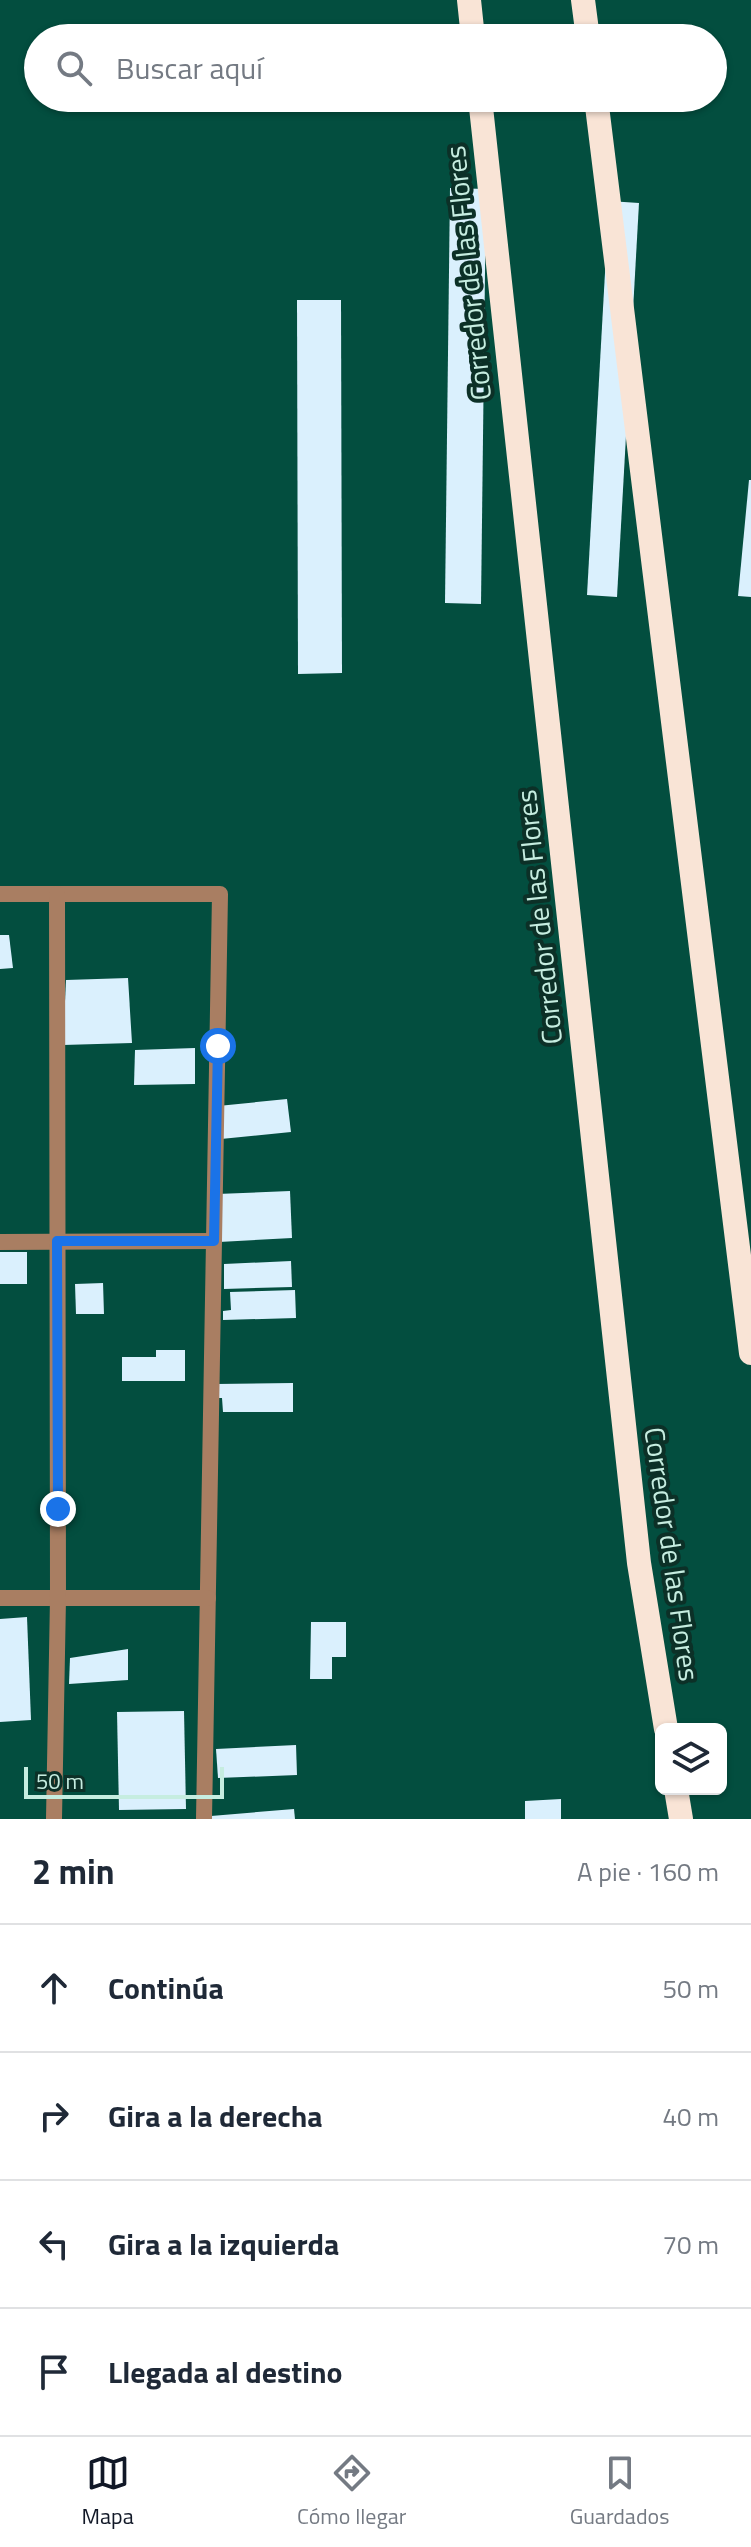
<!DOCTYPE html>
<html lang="es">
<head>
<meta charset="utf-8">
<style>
	body { margin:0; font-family:"Titillium Web",sans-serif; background:#f6f6f7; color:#1f2937 }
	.controls { position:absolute; right:24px; bottom:24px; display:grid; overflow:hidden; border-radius:12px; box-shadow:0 2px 6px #0004 }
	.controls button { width:72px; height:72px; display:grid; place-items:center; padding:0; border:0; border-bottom:2px solid #e0e1e3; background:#fff; color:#1f2937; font:40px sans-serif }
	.scale { position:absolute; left:24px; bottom:20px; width:200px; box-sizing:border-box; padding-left:8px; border:4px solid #c6ede0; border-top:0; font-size:22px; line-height:28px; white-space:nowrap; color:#c6ede0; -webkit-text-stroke:6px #0c3027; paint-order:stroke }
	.stop { position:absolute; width:24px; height:24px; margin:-18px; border:6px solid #1a73e8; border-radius:50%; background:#fff }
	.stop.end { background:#1a73e8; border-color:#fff; box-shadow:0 2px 8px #0008 }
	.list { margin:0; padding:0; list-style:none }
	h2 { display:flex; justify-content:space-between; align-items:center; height:104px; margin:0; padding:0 32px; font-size:34px }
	h2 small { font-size:26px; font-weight:400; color:#747a83 }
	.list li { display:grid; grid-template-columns:52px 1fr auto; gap:24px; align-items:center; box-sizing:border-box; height:128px; padding:0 32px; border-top:2px solid #e0e1e3 }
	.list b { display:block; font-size:30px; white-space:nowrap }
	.list em { font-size:26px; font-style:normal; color:#747a83 }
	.icon { flex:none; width:44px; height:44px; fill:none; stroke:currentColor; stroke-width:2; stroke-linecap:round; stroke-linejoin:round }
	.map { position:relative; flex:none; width:751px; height:1819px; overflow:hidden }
	.search { position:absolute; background:#fff; box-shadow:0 2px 6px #0004; left:24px; right:24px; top:24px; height:88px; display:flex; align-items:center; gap:20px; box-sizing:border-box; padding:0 28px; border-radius:44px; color:#747a83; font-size:30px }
	.sheet { height:616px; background:#fff }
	nav { display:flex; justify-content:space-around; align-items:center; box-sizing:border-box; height:112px; border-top:2px solid #e0e1e3; background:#fff; font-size:22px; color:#747a83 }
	nav a { display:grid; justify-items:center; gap:4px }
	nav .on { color:#111827 }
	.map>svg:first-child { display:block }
	.building { fill:#daf0fd }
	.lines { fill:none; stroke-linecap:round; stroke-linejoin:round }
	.street { stroke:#a97e62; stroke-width:16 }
	.highway { stroke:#f9e4d6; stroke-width:24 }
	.route { stroke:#1a73e8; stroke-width:10 }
	.labels { text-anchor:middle; stroke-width:8; stroke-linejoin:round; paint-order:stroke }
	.street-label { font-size:28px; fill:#c6ede0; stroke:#0c3027 }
</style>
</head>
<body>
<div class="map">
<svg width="751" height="1819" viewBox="0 0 751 1819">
	<rect width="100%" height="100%" fill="#034e3f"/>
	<g class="building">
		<path d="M450,188L486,189L481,604L445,603Z"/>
		<path d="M609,201L639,203L617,597L587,595Z"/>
		<path d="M297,300H341L342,673L298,674Z"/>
		<path d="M749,480H751V597L738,596Z"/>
		<path d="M0,935H9L13,968L0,969Z"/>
		<path d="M128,978L132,1043L63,1045L66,980Z"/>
		<path d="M195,1048V1084L134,1085L135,1050Z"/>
		<path d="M287,1099L291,1132L221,1139L218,1106Z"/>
		<path d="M290,1191L292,1238L219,1242L217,1194Z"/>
		<rect x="0" y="1252" width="27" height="32"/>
		<path d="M291,1261L292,1287L224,1289V1264Z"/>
		<path d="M103,1283L104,1314H76L75,1284Z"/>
		<path d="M295,1290L296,1318L223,1320V1311L231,1310L230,1292Z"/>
		<path d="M156,1350H185V1381H122V1357H156Z"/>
		<path d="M293,1383V1412H223L222,1398H216V1384Z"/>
		<path d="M27,1617L31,1720L0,1722V1619Z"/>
		<path d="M311,1622H346V1657H332V1679H310Z"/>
		<path d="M128,1649V1680L69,1684L70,1658Z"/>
		<path d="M184,1711L186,1809L119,1810L117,1712Z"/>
		<path d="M296,1745L297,1775L218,1778L216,1749Z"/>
		<path d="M561,1799V1819H525V1801Z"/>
		<path d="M294,1809L295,1819H211V1816Z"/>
	</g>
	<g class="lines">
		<g class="street">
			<path d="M0,894H220L204,1819"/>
			<path d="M0,1242L214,1241"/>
			<path d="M0,1598H208"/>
			<path d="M54,1819L58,1598L57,894"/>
		</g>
		<g class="highway">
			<path d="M469,0L473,38"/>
			<path d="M583,0L588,38"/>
			<path d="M480,98L639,1563L666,1729"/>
			<path d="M596,98L751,1353"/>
			<path d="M676,1789L681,1819"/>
		</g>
	</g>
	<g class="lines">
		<path class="route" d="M58,1509L57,1241H214L218,1046"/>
	</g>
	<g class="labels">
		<g class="street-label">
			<text transform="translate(468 273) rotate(-96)" y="10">Corredor de las Flores</text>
			<text transform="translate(539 917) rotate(-96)" y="10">Corredor de las Flores</text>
			<text transform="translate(672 1554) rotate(82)" y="10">Corredor de las Flores</text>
		</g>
	</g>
</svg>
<div class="controls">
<button><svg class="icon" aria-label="layers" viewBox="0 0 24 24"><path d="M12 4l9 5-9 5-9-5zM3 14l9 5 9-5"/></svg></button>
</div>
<div class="scale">50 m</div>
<div class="stop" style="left:218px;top:1046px"></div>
<div class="stop end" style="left:58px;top:1509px"></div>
<div class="search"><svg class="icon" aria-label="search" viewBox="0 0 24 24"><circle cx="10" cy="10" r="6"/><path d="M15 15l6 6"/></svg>Buscar aquí</div>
</div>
<section class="sheet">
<h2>2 min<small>A pie · 160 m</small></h2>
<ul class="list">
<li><svg class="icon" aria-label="ahead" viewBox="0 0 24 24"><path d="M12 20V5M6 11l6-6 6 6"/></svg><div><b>Continúa</b></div><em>50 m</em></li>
<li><svg class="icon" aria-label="right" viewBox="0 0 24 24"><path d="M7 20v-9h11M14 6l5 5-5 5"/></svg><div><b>Gira a la derecha</b></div><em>40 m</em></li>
<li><svg class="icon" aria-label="left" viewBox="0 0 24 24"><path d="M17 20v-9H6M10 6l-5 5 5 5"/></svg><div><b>Gira a la izquierda</b></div><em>70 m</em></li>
<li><svg class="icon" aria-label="arrive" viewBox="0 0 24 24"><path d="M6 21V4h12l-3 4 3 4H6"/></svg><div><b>Llegada al destino</b></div></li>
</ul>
</section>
<nav>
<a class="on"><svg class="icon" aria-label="map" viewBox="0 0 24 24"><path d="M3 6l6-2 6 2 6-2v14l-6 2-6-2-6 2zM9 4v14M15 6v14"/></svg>Mapa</a>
<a><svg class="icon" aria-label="directions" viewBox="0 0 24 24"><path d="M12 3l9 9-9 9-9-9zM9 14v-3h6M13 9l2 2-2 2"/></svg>Cómo llegar</a>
<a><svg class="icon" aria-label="saved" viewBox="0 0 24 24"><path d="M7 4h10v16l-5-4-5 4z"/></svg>Guardados</a>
</nav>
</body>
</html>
